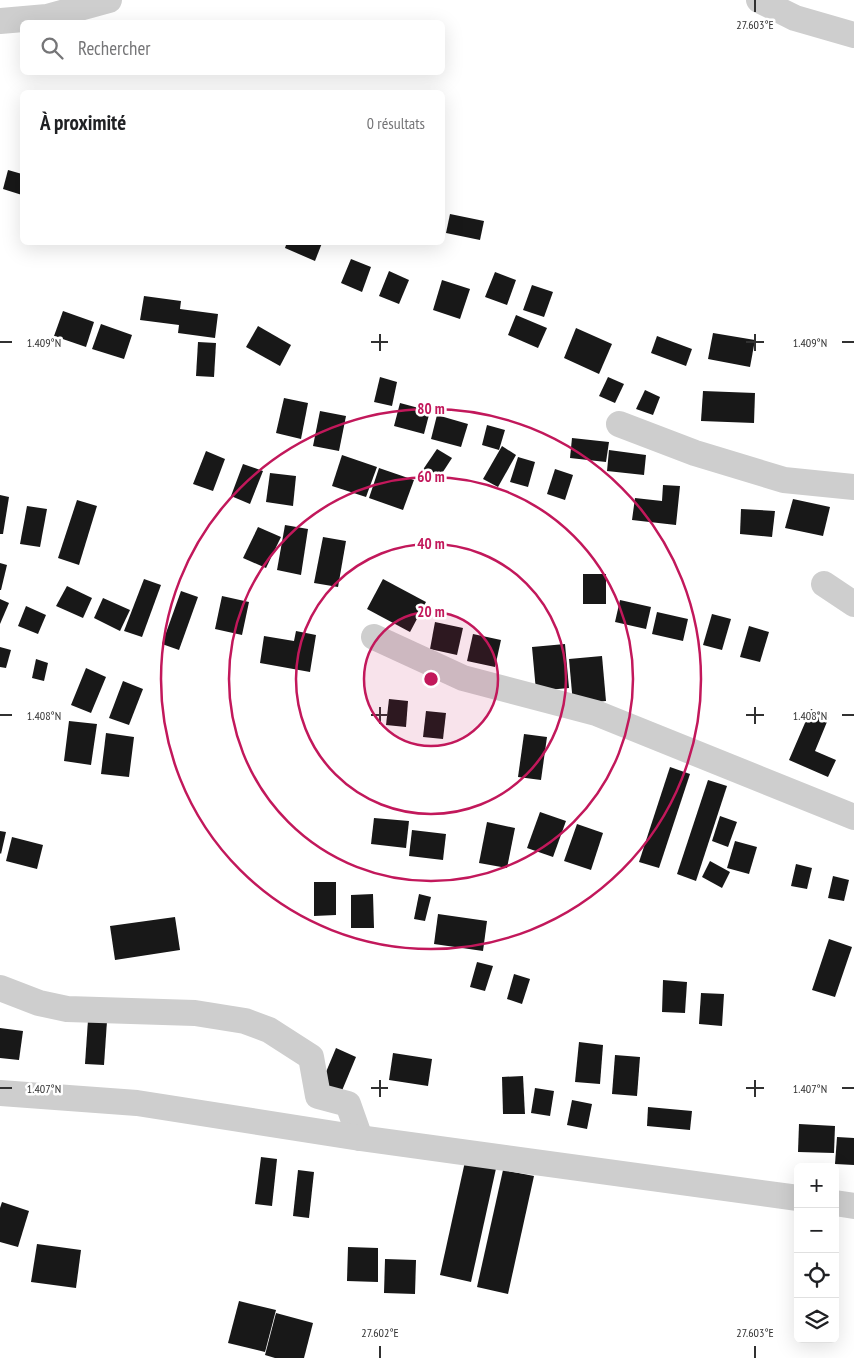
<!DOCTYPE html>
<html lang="fr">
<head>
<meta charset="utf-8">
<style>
	body { margin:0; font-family:"PT Sans Narrow",sans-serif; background:#f2f2f2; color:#202124 }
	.controls { position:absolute; right:15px; bottom:15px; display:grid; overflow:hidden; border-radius:8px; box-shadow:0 5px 20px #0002 }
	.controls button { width:45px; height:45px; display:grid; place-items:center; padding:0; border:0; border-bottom:1px solid #e0e0e0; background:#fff; color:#202124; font:25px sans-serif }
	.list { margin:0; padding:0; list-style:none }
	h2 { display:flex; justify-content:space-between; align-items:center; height:65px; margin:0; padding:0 20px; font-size:21px }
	h2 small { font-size:16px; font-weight:400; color:#757577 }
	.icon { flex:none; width:28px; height:28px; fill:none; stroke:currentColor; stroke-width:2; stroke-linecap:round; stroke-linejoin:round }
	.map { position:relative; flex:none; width:854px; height:1358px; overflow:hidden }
	.search { position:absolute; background:#fff; box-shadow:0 5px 20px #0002; left:20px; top:20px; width:425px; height:55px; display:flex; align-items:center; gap:12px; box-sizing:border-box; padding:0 18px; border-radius:8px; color:#757577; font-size:19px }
	.panel { position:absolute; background:#fff; box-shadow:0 5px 20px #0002; left:20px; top:90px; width:425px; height:155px; border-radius:8px }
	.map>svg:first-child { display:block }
	.building { fill:#181818 }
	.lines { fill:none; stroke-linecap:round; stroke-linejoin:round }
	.minor { stroke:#cecece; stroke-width:26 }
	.ticks { fill:none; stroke:#313131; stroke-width:2 }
	.ring { fill:none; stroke:#c2185b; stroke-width:2.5 }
	.ticks-label { font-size:12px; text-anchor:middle; fill:#313131; stroke:#fff; stroke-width:5; stroke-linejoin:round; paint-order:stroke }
	.centre { fill:#c2185b; stroke:#fff; stroke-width:2.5 }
	.ring-label { font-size:15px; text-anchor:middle; font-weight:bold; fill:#c2185b; stroke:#fff; stroke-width:5; stroke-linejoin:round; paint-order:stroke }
</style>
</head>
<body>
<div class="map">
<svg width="854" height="1358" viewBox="0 0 854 1358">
	<rect width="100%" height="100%" fill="#fff"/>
	<g class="building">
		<path d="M8,170L22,174V195L3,189Z"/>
		<path d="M450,214L484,221L480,240L446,233Z"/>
		<path d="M287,242H321L322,243L315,261L285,248Z"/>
		<path d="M351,259L371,267L362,292L341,283Z"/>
		<path d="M389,271L409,280L399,304L379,296Z"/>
		<path d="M495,272L516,280L507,305L485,297Z"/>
		<path d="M442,280L470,289L460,319L433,310Z"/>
		<path d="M532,285L553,292L544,317L523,310Z"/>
		<path d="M144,296L181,301L180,309L218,314L215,338L178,333L179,325L140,320Z"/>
		<path d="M63,311L94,322L86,347L54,336Z"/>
		<path d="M516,315L547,328L538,348L508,335Z"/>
		<path d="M101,324L132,335L124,359L92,349Z"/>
		<path d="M258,326L291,345L280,366L246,347Z"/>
		<path d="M576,328L612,344L599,374L564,358Z"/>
		<path d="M713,333L755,340L750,367L708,359Z"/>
		<path d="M657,336L692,349L686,366L651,353Z"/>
		<path d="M198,342L216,343L214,377L196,376Z"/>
		<path d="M380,377L397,382L392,406L374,402Z"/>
		<path d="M608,377L624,384L615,403L599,396Z"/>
		<path d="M645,390L660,397L653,415L636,409Z"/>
		<path d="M703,391L755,393L754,423L701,421Z"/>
		<path d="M284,398L308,403L301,439L276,433Z"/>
		<path d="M400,403L430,411L424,434L394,426Z"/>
		<path d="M320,411L346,416L339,451L313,446Z"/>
		<path d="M437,415L468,424L461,447L431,439Z"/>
		<path d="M487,425L505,430L499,450L482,445Z"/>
		<path d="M572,438L609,442L606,462L570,458Z"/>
		<path d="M502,446L516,455L498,487L483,479Z"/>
		<path d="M437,449L452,458L437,481L422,471Z"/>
		<path d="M609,450L646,455L644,475L607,471Z"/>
		<path d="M206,451L225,459L213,491L193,484Z"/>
		<path d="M342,455L377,467L366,497L332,486Z"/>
		<path d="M518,457L535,462L528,487L510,482Z"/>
		<path d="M243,464L263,471L250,504L231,496Z"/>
		<path d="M379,468L414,480L403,510L369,498Z"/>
		<path d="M555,469L573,475L565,500L547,494Z"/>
		<path d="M270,473L296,476L293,506L266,502Z"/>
		<path d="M663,485L680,486L676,525L632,520L635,498L662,501Z"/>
		<path d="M0,495L9,497L3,534H0Z"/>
		<path d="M793,499L830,507L823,536L785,528Z"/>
		<path d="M77,500L97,506L79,565L58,558Z"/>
		<path d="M27,506L47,509L40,547L20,544Z"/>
		<path d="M741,509L775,511L772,537L740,534Z"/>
		<path d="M285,525L308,529L301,575L277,570Z"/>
		<path d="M258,527L281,537L266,568L243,558Z"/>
		<path d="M323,537L346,541L338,587L314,583Z"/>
		<path d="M0,563L7,565L1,590H0Z"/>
		<rect x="583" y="574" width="23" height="30"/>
		<path d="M144,579L161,585L142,637L124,631Z"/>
		<path d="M383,579L426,602L410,632L367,609Z"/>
		<path d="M67,586L92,598L83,618L56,606Z"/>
		<path d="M181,591L198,597L179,650L162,644Z"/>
		<path d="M222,596L249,602L242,635L215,629Z"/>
		<path d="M103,598L130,610L120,631L94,618Z"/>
		<path d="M0,599L9,603L0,624Z"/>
		<path d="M620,600L651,607L646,629L615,622Z"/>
		<path d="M26,606L46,615L38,634L18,626Z"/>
		<path d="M657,612L688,619L683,641L652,634Z"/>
		<path d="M712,614L731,619L722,650L703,645Z"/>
		<path d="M435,622L463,628L457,655L430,649Z"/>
		<path d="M749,626L769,632L760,662L740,657Z"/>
		<path d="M296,631L316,635L310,672L260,663L264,636L294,641Z"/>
		<path d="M473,634L501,640L495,667L467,661Z"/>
		<path d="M565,644L569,688L536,691L532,647Z"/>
		<path d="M0,647L11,650L6,668L0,667Z"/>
		<path d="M602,656L606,701L573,704L569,659Z"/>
		<path d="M36,659L48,663L44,681L32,678Z"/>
		<path d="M86,668L106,677L91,713L71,705Z"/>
		<path d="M123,681L143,689L129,725L109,718Z"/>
		<path d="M389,699L408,701L406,727L386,725Z"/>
		<path d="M811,709L829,717L815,751L836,760L828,777L789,760Z"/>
		<path d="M426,711L446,713L443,739L423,737Z"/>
		<path d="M69,721L97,724L91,765L64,761Z"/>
		<path d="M106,733L134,737L129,777L101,774Z"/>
		<path d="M524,734L547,737L541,780L518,777Z"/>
		<path d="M670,767L690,774L659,868L639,862Z"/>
		<path d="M708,780L727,786L696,881L677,874Z"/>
		<path d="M540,812L566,821L553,857L527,848Z"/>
		<path d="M720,816L737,822L728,847L712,841Z"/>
		<path d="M374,818L409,821L406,848L371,844Z"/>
		<path d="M487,822L515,828L507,868L479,863Z"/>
		<path d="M577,824L603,833L591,870L564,861Z"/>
		<path d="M412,830L446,834L443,860L409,856Z"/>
		<path d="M0,831L6,832L1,854L0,853Z"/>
		<path d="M12,837L43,845L37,869L6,861Z"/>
		<path d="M735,841L757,847L749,874L727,868Z"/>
		<path d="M710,861L730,872L722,888L702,877Z"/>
		<path d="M796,864L812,868L807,889L791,886Z"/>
		<path d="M833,876L849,880L844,901L828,898Z"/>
		<path d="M314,882H336V915L314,916Z"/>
		<path d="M373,894L374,928H351V895Z"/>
		<path d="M419,894L431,897L425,921L414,919Z"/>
		<path d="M438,914L487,921L483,951L434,944Z"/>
		<path d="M175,917L180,950L115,960L110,926Z"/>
		<path d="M829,939L852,947L835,997L812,990Z"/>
		<path d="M477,962L493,966L485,991L470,987Z"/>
		<path d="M514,974L530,979L522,1004L507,999Z"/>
		<path d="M663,980L687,982L685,1013L662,1012Z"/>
		<path d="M701,993L724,994L722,1026L699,1024Z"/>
		<path d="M88,1020L107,1021L104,1065L85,1064Z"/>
		<path d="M0,1028L23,1031L19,1060L0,1058Z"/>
		<path d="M579,1042L603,1045L600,1084L575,1082Z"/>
		<path d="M336,1048L356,1057L341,1093L321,1084Z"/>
		<path d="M393,1053L432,1059L428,1086L389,1080Z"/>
		<path d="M615,1055L640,1057L637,1096L612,1094Z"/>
		<path d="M523,1076L525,1114H503L502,1077Z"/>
		<path d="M535,1088L554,1091L550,1116L531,1113Z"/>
		<path d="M572,1100L592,1104L587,1129L567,1125Z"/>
		<path d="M648,1107L692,1111L690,1130L647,1126Z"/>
		<path d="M799,1124L835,1126L834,1153L798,1152Z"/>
		<path d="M837,1137L854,1138V1165L835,1164Z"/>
		<path d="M261,1157L277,1159L272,1206L255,1204Z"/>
		<path d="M466,1157L497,1164L471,1282L440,1275Z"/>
		<path d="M298,1170L314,1172L309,1218L293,1216Z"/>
		<path d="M503,1170L534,1176L508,1294L477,1287Z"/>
		<path d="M2,1202L29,1211L18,1247L0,1242V1208Z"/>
		<path d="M37,1244L81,1250L76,1288L31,1282Z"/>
		<path d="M348,1247L378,1248V1282L347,1281Z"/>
		<path d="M385,1259L416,1260L415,1294L384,1293Z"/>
		<path d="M239,1301L276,1310L265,1352L228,1343Z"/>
		<path d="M276,1313L313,1323L304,1358H275L265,1355Z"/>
	</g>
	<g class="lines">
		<g class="minor">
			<path d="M759,0L795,18L854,35"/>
			<path d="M0,21L47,17L109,0"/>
			<path d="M619,424L695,453L784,480L854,487"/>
			<path d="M824,584L854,604"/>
			<path d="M374,637L463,678L596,713L854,817"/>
			<path d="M0,988L39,1003L67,1009L195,1013L245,1021L269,1030L311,1057L318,1096L348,1104L360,1138"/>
			<path d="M0,1093L137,1103L360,1138L798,1198"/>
			<path d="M835,1203L854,1206"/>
		</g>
	</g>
	<path class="ticks" d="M755,0V12M380,334V351M755,334V351M0,342H12M371,342H388M746,342H764M842,342H854M380,707V724M755,707V724M0,715H12M371,715H388M746,715H764M842,715H854M380,1080V1097M755,1080V1097M0,1088H12M371,1088H388M746,1088H764M842,1088H854M380,1346V1358M755,1346V1358"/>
	<circle cx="431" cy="679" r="67" fill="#c2185b" fill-opacity=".12"/>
	<g class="ring">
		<circle cx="431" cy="679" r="67"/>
		<circle cx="431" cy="679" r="135"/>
		<circle cx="431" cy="679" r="202"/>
		<circle cx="431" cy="679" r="270"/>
	</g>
	<g class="ticks-label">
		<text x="755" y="29">27.603°E</text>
		<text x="44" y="347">1.409°N</text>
		<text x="810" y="347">1.409°N</text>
		<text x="44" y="720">1.408°N</text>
		<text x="810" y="720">1.408°N</text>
		<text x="44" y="1093">1.407°N</text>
		<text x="810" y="1093">1.407°N</text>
		<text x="380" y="1337">27.602°E</text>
		<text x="755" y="1337">27.603°E</text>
	</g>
	<circle cx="431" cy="679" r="8" class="centre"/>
	<g class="ring-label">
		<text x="431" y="414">80 m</text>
		<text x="431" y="482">60 m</text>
		<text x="431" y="549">40 m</text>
		<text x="431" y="617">20 m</text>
	</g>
</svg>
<div class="controls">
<button>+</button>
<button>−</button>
<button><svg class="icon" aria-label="locate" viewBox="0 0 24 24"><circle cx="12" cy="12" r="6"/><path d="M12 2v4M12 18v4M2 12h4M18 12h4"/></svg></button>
<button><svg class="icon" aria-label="layers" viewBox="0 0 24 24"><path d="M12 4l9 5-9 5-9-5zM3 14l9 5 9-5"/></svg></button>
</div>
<div class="search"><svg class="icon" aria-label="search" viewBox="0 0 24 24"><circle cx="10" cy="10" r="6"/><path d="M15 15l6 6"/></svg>Rechercher</div>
<section class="panel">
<h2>À proximité<small>0 résultats</small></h2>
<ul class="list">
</ul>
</section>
</div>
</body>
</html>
